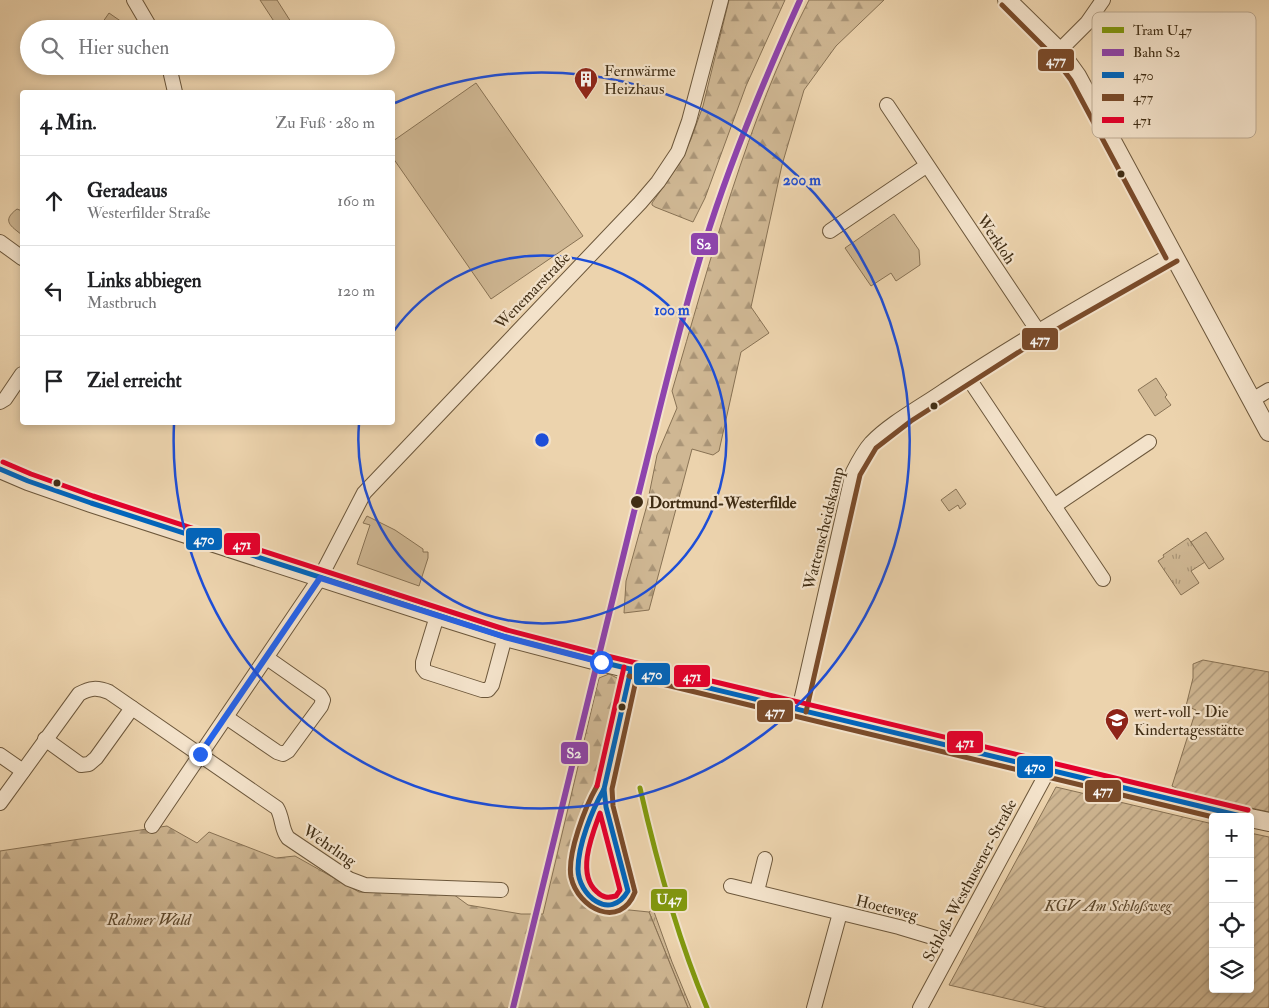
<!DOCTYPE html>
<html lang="de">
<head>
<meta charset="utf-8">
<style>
	body { margin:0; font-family:"IM FELL Double Pica",serif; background:#f2f2f2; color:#202124 }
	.controls { position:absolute; right:15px; bottom:15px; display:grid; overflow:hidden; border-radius:5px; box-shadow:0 2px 8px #0003 }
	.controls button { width:45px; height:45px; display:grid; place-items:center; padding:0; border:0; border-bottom:1px solid #e0e0e0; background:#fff; color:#202124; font:25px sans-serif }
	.stop { position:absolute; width:15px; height:15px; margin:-11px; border:4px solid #2563eb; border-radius:50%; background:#fff }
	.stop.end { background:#2563eb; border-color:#fff; box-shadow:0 1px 5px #0008 }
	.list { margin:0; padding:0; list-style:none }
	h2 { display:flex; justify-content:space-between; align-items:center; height:65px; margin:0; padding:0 20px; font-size:21px }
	h2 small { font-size:16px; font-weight:400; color:#757577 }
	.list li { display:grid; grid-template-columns:32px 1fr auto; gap:15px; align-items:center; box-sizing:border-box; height:90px; padding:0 20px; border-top:1px solid #e0e0e0 }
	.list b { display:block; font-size:19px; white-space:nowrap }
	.list p { margin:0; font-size:16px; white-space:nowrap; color:#757577 }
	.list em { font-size:16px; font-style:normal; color:#757577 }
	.icon { flex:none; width:28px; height:28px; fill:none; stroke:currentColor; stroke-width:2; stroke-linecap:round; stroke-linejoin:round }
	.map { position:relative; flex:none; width:1269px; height:1008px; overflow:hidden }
	.search { position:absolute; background:#fff; box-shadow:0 2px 8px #0003; left:20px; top:20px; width:375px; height:55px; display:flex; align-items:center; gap:12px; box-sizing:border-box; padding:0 18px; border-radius:28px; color:#757577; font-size:19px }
	.panel { position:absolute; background:#fff; box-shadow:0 2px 8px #0003; left:20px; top:90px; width:375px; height:335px; border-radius:5px }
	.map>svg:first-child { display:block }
	.grass { fill:url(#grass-tufts); stroke:#887254 }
	.forest { fill:url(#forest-firs); stroke:#887254 }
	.park { fill:#cfb793; stroke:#887254 }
	.garden { fill:url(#garden-furrows); stroke:#887254 }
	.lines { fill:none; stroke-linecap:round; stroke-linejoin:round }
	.minor-casing { stroke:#6c573b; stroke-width:16 }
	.tertiary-casing { stroke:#6c573b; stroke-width:20 }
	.minor { stroke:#f3e2ca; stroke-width:14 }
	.tertiary { stroke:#f3e2ca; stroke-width:18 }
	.rail { stroke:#412e15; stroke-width:4; stroke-dasharray:9 9; stroke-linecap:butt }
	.bus-1-casing { stroke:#f3e2ca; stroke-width:9 }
	.bus-2-casing { stroke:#f3e2ca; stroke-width:9 }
	.bus-3-casing { stroke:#f3e2ca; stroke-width:9 }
	.bus-1 { stroke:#0065bd; stroke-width:5 }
	.bus-2 { stroke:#7a4b2a; stroke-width:5 }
	.bus-3 { stroke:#e4002b; stroke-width:5 }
	.rail-1-casing { stroke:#f3e2ca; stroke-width:10 }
	.rail-1 { stroke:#8e44ad; stroke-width:6 }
	.tram-1-casing { stroke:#f3e2ca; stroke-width:9 }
	.tram-1 { stroke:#81990e; stroke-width:5 }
	.route { stroke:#2563eb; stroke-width:6 }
	.ring { fill:none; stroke:#1d4ed8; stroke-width:2.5 }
	.bus-dot { fill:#412e15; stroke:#f3e2ca; stroke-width:2 }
	.labels { text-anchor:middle; stroke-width:4.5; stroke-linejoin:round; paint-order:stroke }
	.poi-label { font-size:16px; fill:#412e15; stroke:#f3e2ca; text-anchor:start }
	.street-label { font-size:16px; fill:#412e15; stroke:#f3e2ca }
	.stop-label { font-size:16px; font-weight:bold; fill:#412e15; stroke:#f3e2ca; text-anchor:start }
	.park-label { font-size:16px; font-style:italic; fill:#5d492e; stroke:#f3e2ca }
	.key { fill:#f3e2ca; stroke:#beac94; stroke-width:1 }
	.key-label { font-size:14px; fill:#412e15 }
	.centre { fill:#1d4ed8; stroke:#f3e2ca; stroke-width:2.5 }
	.ring-label { font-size:15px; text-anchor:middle; font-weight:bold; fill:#1d4ed8; stroke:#f3e2ca; stroke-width:4.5; stroke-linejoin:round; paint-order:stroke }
	.line-badge { stroke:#f3e2ca; stroke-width:2 }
	.badge-label { font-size:14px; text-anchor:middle; font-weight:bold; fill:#fff }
</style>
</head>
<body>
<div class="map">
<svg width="1269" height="1008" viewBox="0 0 1269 1008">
	<defs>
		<pattern id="grass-tufts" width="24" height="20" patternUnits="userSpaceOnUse" patternTransform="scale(1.25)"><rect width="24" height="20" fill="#cfb793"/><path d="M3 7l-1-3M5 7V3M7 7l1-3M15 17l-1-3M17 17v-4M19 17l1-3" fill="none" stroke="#aa9577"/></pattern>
		<pattern id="forest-firs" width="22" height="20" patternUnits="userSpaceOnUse" patternTransform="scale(1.25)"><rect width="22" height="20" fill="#cfb793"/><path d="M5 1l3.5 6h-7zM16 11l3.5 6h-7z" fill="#aa9577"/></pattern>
		<pattern id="garden-furrows" width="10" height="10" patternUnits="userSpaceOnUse" patternTransform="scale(1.25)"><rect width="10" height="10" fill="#cfb793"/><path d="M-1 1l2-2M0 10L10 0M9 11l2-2" fill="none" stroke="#aa9577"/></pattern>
	</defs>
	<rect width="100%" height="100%" fill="#ecd3ad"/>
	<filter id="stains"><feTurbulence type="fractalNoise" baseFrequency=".004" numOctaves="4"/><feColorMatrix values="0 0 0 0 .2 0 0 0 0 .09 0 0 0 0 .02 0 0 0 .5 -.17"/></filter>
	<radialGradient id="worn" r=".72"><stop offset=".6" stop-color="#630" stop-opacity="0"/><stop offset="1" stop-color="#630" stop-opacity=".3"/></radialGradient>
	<g class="grass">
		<path d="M1188,538L1205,562L1191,571L1199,583L1181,595L1158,561L1164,557L1163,555Z"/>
		<path d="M653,909L672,962L691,1008H688L649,912Z"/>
	</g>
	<g class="forest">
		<path d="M729,0H785L746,86L705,198L693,222L655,207L652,205V203L680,163L691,139L703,106Z"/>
		<path d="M809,0H884L836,46L804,90L782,165L751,307L769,333L741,352L719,451L713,455L692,449L649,610L624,613L626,581L647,505L657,455L677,408L672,391C711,259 746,122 809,0Z"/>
		<path d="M609,674L617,678L619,683L575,868V884L600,907L649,912L688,1008H0V851L167,826L197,843L209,832L276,858L295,856L359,892L453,894L468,905L521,914H543L599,678Z"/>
	</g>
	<g class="park">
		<path d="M260,0H277L291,22L279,29Z"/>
		<path d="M109,13L132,29H98Z"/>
		<path d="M476,83L583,236L491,299L393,158V141Z"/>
		<path d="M17,209L22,211V235C11,226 1,221 17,209Z"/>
		<path d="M894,214L919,250L920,265L896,281L891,273L871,286L845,248Z"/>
		<path d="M1156,378L1167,395L1165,397L1171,405L1155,416L1138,390Z"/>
		<path d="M956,489L966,504L960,509L958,505L949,511L941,500Z"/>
		<path d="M367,516L395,530L423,549V552H428V558L419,586L357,564L370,525L363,523Z"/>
		<path d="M1206,532L1224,559L1209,569L1191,542Z"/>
	</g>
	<g class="garden">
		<path d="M1203,660L1269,672V812L1185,793L1172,786L1196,710L1186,706L1193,678V664Z"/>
		<path d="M1056,787L1213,824V989H1250V833L1269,837V1008H1047L949,985Z"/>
	</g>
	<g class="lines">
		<g class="minor-casing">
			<g id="minor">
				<path d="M134,0L151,29"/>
				<path d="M1059,51L1087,23L1103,0"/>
				<path d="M169,66L175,92"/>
				<path d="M887,105L1038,331"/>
				<path d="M830,231L926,166"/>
				<path d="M0,242L22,258"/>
				<path d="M967,376L1103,579"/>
				<path d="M1252,400L1269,390"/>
				<path d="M0,402L5,399L22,374"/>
				<path d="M1054,506L1149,442"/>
				<path d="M437,616L423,662V668L426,672L482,690H488L492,685L505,637"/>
				<path d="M799,710L853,472C858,462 863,452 871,443C890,423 922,406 945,390C1019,341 1095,297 1173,254"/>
				<path d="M226,717L277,752L283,754L288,751L321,706L323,700L320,695L267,658"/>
				<path d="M45,739L81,765L89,764L96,758L132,708"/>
				<path d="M0,755L23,771"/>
				<path d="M0,803L79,694C90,688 97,687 109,692L277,808C283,818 281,829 288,838L349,879L365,885L501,890"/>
				<path d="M152,826L320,578L364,493L640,203L658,182L678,152L689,121L721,0"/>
				<path d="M731,886L899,927L939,939L953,946"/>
				<path d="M757,891L765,859"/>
				<path d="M814,1008L840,913"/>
				<path d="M920,1008L1049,769"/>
			</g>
		</g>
		<g class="tertiary-casing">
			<g id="tertiary">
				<path d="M1007,0L1059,51L1077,76L1269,432"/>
				<path d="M0,469L28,481L91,503L451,620L505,637L601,662L1246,817"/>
				<path d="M1250,818L1269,822"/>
			</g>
		</g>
		<use href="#minor" class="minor"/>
		<use href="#tertiary" class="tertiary"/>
		<path class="rail" d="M702,998L706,1008"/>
		<g class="bus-1-casing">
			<g id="bus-1">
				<path d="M0,469L28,481L91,503L505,637L601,662L1245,817"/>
				<path d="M604,789L606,807L628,891C610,922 578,895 578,869C578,845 592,810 604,789Z"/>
				<path d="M604,789L631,669"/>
			</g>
		</g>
		<g class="bus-2-casing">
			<g id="bus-2">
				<path d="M1002,5L1053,56L1071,80L1166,258"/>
				<path d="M629,676L1213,817"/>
				<path d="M806,712L860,475L876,448L911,421L1033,343L1177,261"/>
				<path d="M597,786C585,807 567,854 571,877C578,909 620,930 635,892L613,806L612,789L638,671"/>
			</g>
		</g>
		<g class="bus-3-casing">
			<g id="bus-3">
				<path d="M3,462L31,474L93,496L507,630L603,655L1248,810"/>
				<path d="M597,786L624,667"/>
				<path d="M600,813L620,890L616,896C608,898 603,898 597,892C576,874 592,835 600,813Z"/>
			</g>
		</g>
		<use href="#bus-1" class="bus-1"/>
		<use href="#bus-2" class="bus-2"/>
		<use href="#bus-3" class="bus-3"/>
		<g class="rail-1-casing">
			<path id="rail-1" d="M513,1008C552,844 592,680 633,516C656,426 676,335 704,245C730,161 764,80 800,0"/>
		</g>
		<use href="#rail-1" class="rail-1"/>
		<g class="tram-1-casing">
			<path id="tram-1" d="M640,788C657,863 677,937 707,1008"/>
		</g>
		<use href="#tram-1" class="tram-1"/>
	</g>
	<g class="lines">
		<path class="route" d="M200,754L320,578L505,637L601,662"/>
	</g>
	<g class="ring">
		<path d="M393 332A184 184 0 1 1 359 424"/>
		<path d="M395 103A368 368 0 1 1 174 424"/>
	</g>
	<defs>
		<g id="building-pin" transform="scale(1.25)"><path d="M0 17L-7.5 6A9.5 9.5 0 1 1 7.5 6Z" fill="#8f2418" stroke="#f3e2ca"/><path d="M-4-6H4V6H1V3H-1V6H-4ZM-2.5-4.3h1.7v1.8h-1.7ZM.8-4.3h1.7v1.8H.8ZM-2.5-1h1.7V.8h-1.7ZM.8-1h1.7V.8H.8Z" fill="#fff"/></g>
		<g id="school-pin" transform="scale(1.25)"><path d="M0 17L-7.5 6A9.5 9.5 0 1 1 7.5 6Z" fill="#8f2418" stroke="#f3e2ca"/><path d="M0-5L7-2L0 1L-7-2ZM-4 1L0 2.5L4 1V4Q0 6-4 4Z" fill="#fff"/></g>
	</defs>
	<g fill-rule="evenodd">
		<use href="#building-pin" x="586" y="79"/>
		<use href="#school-pin" x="1117" y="720"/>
	</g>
	<g class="bus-dot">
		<circle cx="1121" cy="174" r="4.5"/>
		<circle cx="934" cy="406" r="4.5"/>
		<circle cx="57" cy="483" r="4.5"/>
		<circle cx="637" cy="502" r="7"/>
		<circle cx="622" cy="707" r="4.5"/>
	</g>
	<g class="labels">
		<g class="poi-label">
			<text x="604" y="76">Fernwärme<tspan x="604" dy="18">Heizhaus</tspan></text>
			<text x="1134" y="717">wert-voll - Die<tspan x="1134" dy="18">Kindertagesstätte</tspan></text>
		</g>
		<g class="street-label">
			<text transform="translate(997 239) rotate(56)" y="6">Werkloh</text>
			<text transform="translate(532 290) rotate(-46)" y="6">Wenemarstraße</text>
			<text transform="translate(823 528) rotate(-76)" y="6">Wattenscheidskamp</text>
			<text transform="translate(330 845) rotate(34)" y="6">Wehrling</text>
			<text transform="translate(969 880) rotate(-62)" y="6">Schloß-Westhusener-Straße</text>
			<text transform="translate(887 907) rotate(14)" y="6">Hoeteweg</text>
		</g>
		<g class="stop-label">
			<text x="649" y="508">Dortmund-Westerfilde</text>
		</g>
		<g class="park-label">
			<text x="1108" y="911">KGV Am Schloßweg</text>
			<text x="149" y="925">Rahmer Wald</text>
		</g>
	</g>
	<rect x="1092" y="12" width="164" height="126" rx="8" class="key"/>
	<rect x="1102" y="27" width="22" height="6" fill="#81990e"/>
	<rect x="1102" y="49" width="22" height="7" fill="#8e44ad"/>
	<rect x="1102" y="72" width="22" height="6" fill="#0065bd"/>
	<rect x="1102" y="94" width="22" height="7" fill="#7a4b2a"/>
	<rect x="1102" y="117" width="22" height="6" fill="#e4002b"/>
	<g class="key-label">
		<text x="1133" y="35">Tram U47</text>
		<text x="1133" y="57">Bahn S2</text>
		<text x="1133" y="80">470</text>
		<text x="1133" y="102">477</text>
		<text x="1133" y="125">471</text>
	</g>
	<circle cx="542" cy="440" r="8" class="centre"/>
	<g class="ring-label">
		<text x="802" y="185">200 m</text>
		<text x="672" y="315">100 m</text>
	</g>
	<g class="line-badge">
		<rect x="1037" y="48" width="38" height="24" rx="5" fill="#7a4b2a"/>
		<rect x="690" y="232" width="29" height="24" rx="5" fill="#8e44ad"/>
		<rect x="1021" y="327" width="38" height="24" rx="5" fill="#7a4b2a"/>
		<rect x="185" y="527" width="38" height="24" rx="5" fill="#0065bd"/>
		<rect x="223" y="532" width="38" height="24" rx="5" fill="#e4002b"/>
		<rect x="633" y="662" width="38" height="24" rx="5" fill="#0065bd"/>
		<rect x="673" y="664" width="38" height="24" rx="5" fill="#e4002b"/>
		<rect x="756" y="699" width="38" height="24" rx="5" fill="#7a4b2a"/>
		<rect x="946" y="730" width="38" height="24" rx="5" fill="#e4002b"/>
		<rect x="560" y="741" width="29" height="24" rx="5" fill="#8e44ad"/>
		<rect x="1016" y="755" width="38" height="24" rx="5" fill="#0065bd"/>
		<rect x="1084" y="779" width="38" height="24" rx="5" fill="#7a4b2a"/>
		<rect x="650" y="888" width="38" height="24" rx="5" fill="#81990e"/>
	</g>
	<g class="badge-label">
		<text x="1056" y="65">477</text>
		<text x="704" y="249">S2</text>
		<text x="1040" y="344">477</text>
		<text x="204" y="544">470</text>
		<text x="242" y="549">471</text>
		<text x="652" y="679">470</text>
		<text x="692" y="681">471</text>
		<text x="775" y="716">477</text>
		<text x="965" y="747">471</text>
		<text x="574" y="758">S2</text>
		<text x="1035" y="771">470</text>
		<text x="1103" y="795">477</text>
		<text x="669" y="904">U47</text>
	</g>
	<rect width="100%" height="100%" filter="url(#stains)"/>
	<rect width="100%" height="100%" fill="url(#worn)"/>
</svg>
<div class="controls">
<button>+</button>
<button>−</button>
<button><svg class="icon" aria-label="locate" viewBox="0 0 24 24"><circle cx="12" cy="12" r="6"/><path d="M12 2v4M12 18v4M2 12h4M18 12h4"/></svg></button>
<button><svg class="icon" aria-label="layers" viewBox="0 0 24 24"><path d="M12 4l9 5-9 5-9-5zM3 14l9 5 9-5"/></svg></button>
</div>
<div class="stop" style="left:601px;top:662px"></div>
<div class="stop end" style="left:200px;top:754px"></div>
<div class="search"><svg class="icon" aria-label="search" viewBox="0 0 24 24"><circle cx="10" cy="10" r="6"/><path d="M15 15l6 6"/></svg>Hier suchen</div>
<section class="panel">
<h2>4 Min.<small>Zu Fuß · 280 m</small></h2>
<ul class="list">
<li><svg class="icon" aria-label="ahead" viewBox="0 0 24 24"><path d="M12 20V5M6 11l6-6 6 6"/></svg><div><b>Geradeaus</b><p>Westerfilder Straße</p></div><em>160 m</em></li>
<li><svg class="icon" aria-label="left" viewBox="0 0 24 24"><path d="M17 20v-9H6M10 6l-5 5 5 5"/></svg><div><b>Links abbiegen</b><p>Mastbruch</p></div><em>120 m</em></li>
<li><svg class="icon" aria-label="arrive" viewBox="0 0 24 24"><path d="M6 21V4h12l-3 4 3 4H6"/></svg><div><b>Ziel erreicht</b></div></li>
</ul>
</section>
</div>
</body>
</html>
